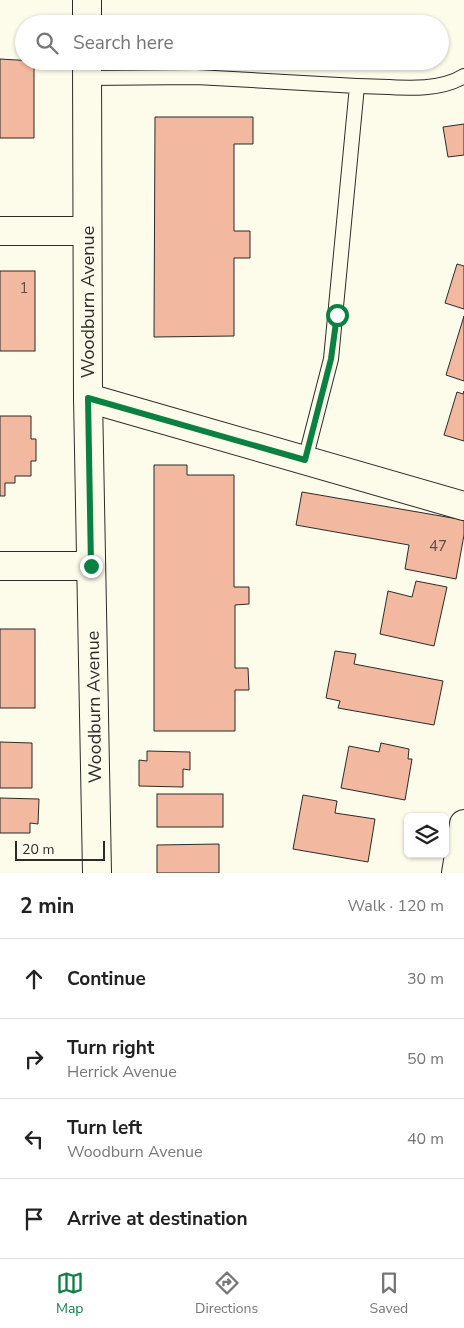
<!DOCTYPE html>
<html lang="en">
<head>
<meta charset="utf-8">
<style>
	body { margin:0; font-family:"Nunito Sans",sans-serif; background:#f6f6f6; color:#222 }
	.controls { position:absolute; right:15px; bottom:15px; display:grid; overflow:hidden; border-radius:8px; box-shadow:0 1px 4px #0004 }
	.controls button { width:45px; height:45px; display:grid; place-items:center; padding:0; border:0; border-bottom:1px solid #e0e0e0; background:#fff; color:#222; font:25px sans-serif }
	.scale { position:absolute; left:15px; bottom:12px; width:90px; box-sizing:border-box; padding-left:5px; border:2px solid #2b2b2b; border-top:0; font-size:14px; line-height:18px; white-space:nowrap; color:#2b2b2b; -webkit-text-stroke:4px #fdfbea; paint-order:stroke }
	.stop { position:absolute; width:15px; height:15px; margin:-11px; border:4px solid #0b8043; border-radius:50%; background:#fff }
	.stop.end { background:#0b8043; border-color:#fff; box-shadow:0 1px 5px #0008 }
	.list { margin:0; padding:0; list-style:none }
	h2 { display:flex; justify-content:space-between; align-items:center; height:65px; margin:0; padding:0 20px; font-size:21px }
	h2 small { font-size:16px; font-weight:400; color:#767676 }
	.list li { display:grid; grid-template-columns:32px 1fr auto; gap:15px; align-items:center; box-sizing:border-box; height:80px; padding:0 20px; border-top:1px solid #e0e0e0 }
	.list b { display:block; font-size:19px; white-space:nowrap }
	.list p { margin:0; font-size:16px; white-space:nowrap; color:#767676 }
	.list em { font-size:16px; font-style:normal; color:#767676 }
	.icon { flex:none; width:28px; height:28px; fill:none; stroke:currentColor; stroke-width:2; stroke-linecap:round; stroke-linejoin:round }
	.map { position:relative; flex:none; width:464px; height:873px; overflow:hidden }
	.search { position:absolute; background:#fff; box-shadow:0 1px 4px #0004; left:15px; right:15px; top:15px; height:55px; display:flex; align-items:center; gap:12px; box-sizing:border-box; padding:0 18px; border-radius:28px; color:#767676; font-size:19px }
	.sheet { height:385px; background:#fff }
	nav { display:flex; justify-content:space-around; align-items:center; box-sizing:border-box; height:70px; border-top:1px solid #e0e0e0; background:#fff; font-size:14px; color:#767676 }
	nav a { display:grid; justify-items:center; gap:2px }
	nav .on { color:#0b8043 }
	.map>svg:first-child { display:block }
	.building { fill:#f2b8a0; stroke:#2b2b2b }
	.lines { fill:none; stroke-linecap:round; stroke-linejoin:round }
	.service-casing { stroke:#2b2b2b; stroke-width:16 }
	.minor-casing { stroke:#2b2b2b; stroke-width:30 }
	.service { stroke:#fdfbea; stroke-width:14 }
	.minor { stroke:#fdfbea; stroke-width:28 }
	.route { stroke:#0b8043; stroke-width:6 }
	.labels { text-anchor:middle; stroke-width:4; stroke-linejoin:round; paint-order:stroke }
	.number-label { font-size:15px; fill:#5d4e48 }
	.street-label { font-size:18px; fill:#2b2b2b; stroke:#fdfbea }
</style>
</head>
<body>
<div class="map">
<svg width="464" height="873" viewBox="0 0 464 873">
	<rect width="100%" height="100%" fill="#fdfbea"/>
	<g class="building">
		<path d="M0,59L34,61V138H0Z"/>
		<path d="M155,117H253V144H234V231H250V258H234V336L154,337Z"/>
		<path d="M464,124V155L448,157L443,127Z"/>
		<path d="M457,264L464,266V309L445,303Z"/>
		<rect x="0" y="271" width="35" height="80"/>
		<path d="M464,316V381L446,375Z"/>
		<path d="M464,391V441L444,435L457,392L463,394Z"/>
		<path d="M0,416H31V439H36V461H31V476H15V483H5V496H0Z"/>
		<path d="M154,465H187V475H234V587H249V604L235,605V668H248L249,690H235V731H154Z"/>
		<path d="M302,492L464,520V535L456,579L405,569L409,545L296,525Z"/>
		<path d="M416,581L447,587L434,646L380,634L388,591L412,597Z"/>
		<rect x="0" y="629" width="35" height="79"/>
		<path d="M335,651L356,654L354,664L443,681L434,725L338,708L340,701L326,698Z"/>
		<path d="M0,742L32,743V788H0Z"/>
		<path d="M381,743L409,749L408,759H412L405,800L341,788L349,746L379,752Z"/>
		<path d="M147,751L190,752V770L183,769V787L139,786V760L147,761Z"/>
		<rect x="157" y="794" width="66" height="33"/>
		<path d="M303,795L337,801L335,813L375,819L368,862L293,849Z"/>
		<path d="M0,798L39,799L38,824L30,823V833H0Z"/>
		<path d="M219,844V873H157V845Z"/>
	</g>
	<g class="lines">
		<g class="service-casing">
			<g id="service">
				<path d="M87,78L196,77L357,86L331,359L305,460"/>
				<path d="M357,86C390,86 436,94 464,76"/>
			</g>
		</g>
		<g class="minor-casing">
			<g id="minor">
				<path d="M87,0V24"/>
				<path d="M87,61L88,398L97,873"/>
				<path d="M0,231H87"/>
				<path d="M88,398L464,506"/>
				<path d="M0,566H91"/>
				<path d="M456,873L464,824"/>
			</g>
		</g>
		<use href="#service" class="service"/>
		<use href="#minor" class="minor"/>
	</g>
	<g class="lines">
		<path class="route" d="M91,566L88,398L305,460L331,359L337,315"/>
	</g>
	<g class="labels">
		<g class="number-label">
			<text x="24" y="293">1</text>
			<text x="438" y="551">47</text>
		</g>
		<g class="street-label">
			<text transform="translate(88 302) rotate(-90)" y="6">Woodburn Avenue</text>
			<text transform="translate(94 707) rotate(-91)" y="6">Woodburn Avenue</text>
		</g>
	</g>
</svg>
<div class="controls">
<button><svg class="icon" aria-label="layers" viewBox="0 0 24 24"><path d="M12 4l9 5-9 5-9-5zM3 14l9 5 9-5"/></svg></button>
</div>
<div class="scale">20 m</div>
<div class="stop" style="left:337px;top:315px"></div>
<div class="stop end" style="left:91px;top:566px"></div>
<div class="search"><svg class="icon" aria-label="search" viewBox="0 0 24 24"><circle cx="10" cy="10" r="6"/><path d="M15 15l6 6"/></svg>Search here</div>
</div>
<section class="sheet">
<h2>2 min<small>Walk · 120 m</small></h2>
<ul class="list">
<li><svg class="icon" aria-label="ahead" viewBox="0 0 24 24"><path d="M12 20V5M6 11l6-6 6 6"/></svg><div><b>Continue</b></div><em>30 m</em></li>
<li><svg class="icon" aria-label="right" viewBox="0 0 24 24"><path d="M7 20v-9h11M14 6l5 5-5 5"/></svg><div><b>Turn right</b><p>Herrick Avenue</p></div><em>50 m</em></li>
<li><svg class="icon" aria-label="left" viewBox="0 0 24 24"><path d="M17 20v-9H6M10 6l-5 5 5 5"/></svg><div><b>Turn left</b><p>Woodburn Avenue</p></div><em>40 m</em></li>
<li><svg class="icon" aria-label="arrive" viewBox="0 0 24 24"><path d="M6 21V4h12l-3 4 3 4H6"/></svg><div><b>Arrive at destination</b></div></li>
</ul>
</section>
<nav>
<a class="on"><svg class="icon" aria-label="map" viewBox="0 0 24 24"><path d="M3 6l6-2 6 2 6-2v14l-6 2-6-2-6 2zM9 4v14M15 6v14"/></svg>Map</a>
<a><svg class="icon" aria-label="directions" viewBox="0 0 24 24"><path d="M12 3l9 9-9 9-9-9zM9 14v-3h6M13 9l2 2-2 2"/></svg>Directions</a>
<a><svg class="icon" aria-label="saved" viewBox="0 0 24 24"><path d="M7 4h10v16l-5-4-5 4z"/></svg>Saved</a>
</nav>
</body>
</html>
